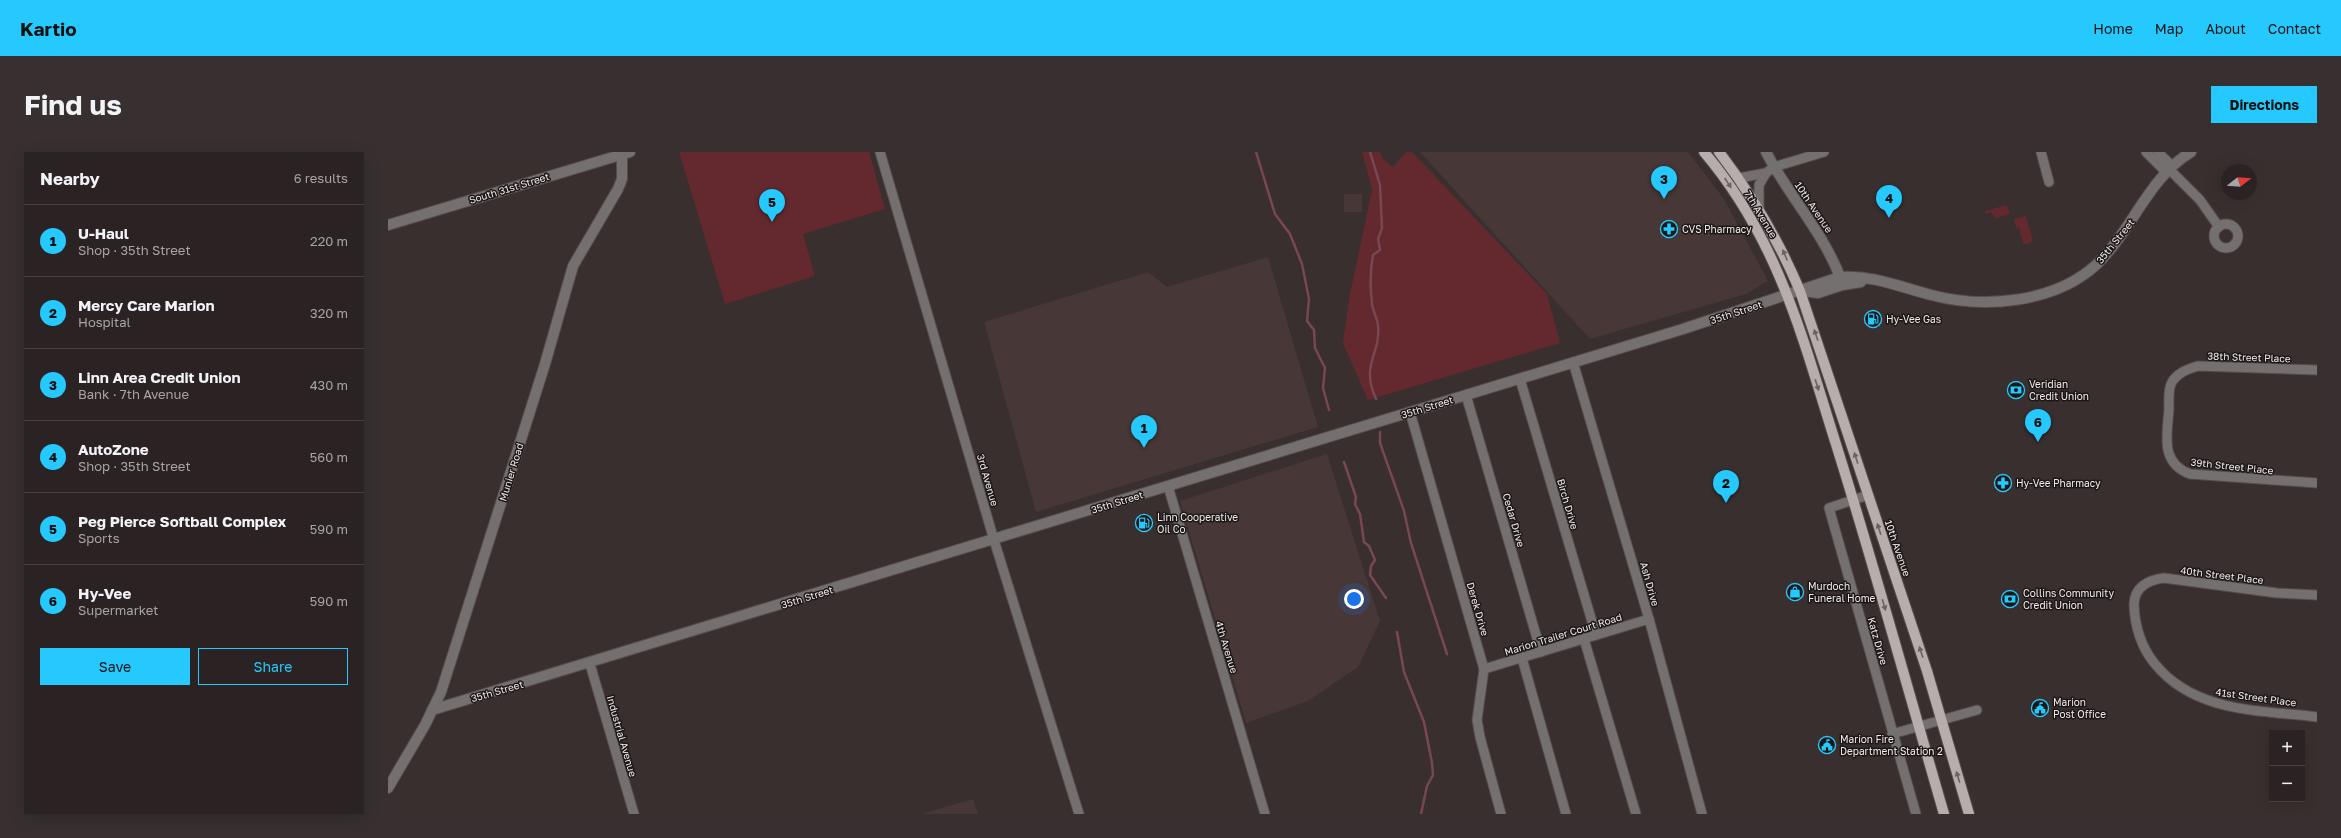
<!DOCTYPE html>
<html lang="en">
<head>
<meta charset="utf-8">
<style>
	body { margin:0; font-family:"Golos Text",sans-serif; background:#372f30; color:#f1f3f6 }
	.controls { position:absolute; right:12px; bottom:12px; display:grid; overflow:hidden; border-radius:0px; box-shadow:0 4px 16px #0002 }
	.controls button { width:36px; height:36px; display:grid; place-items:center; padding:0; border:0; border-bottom:1px solid #474041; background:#2b2323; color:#f1f3f6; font:20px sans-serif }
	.compass { position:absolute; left:1833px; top:12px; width:36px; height:36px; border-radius:50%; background:#2b2323; box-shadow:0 4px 16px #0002; rotate:73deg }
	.you { position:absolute; left:966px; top:447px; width:14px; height:14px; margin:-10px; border:3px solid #fff; border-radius:50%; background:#1a73e8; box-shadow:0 0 0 6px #1a73e833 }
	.badge { display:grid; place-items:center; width:26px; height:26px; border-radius:50%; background:#25c9fe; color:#111; font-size:13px; font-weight:700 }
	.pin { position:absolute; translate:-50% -33px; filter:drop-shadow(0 1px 2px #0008) }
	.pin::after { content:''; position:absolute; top:21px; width:14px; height:12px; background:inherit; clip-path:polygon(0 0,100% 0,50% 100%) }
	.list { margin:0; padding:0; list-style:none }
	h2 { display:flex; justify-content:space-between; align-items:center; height:52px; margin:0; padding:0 16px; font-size:17px }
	h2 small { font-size:13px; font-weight:400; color:#a6a4a6 }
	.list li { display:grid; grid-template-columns:26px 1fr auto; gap:12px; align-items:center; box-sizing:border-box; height:72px; padding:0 16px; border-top:1px solid #474041 }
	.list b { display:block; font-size:15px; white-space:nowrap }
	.list p { margin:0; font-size:13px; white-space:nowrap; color:#a6a4a6 }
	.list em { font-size:13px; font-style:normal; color:#a6a4a6 }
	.actions { display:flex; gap:8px; padding:12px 16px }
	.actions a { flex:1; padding:9px 0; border:1px solid #25c9fe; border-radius:0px; text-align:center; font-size:14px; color:#25c9fe }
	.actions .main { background:#25c9fe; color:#111 }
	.map { position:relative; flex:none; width:1929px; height:662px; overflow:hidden; border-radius:0px }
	header { display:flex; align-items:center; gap:24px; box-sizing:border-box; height:56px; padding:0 20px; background:#25c9fe; color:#111 }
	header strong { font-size:19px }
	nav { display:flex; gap:22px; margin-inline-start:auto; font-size:14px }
	.intro { display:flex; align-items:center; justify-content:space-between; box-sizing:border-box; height:96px; padding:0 24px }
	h1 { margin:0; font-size:28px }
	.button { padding:10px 18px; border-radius:0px; background:#25c9fe; color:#111; font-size:14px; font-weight:700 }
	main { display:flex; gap:24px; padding:0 24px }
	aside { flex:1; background:#2b2323; border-radius:0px; box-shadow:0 4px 16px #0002 }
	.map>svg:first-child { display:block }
	.built { fill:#473737 }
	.green { fill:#63292e }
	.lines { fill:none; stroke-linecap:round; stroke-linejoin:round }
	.stream { stroke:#784751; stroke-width:2.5 }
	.minor-casing { stroke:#564d4d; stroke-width:11 }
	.tertiary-casing { stroke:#564d4d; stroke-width:12 }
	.primary-casing { stroke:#564d4d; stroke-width:12 }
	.minor { stroke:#757070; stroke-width:9 }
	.tertiary { stroke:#757070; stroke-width:10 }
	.primary { stroke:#b8adad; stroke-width:10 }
	.oneway { fill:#6a6262 }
	.labels { text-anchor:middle; stroke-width:3; stroke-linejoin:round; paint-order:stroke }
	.street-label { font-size:10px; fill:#f1eaea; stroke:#1d1818 }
	.poi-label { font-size:10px; fill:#f1eaea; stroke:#1d1818; text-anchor:start }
</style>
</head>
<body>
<header>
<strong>Kartio</strong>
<nav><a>Home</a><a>Map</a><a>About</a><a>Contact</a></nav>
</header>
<div class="intro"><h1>Find us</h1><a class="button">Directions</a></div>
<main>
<aside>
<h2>Nearby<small>6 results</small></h2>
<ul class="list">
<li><span class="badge">1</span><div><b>U-Haul</b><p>Shop · 35th Street</p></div><em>220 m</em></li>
<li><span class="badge">2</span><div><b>Mercy Care Marion</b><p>Hospital</p></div><em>320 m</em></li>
<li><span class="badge">3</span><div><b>Linn Area Credit Union</b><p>Bank · 7th Avenue</p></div><em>430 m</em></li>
<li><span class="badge">4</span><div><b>AutoZone</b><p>Shop · 35th Street</p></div><em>560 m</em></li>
<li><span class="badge">5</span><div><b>Peg Pierce Softball Complex</b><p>Sports</p></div><em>590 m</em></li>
<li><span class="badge">6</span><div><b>Hy-Vee</b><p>Supermarket</p></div><em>590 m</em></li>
</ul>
<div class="actions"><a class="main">Save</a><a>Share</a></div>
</aside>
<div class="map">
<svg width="1929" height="662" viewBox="0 0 1929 662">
	<rect width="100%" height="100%" fill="#392f2f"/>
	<g class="built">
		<path d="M1032,0H1300L1336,47L1380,129L1358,142L1202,187Z"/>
		<rect x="956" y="42" width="18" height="18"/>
		<path d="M880,105L930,275L648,360L596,170L760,120L779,135Z"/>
		<path d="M939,302L992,469L970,515L920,549L858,571L792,349Z"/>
		<path d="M585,647L590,662H533Z"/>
	</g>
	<g class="green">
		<path d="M291,0H481L497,57L415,82L427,124L337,152Z"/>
		<path d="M974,0H992L995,7L1005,15L1018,0H1024L1159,142L1172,191L980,248L955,191L961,147L984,38Z"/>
		<path d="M1619,53L1622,62L1608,66L1603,60L1598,62L1597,59Z"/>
		<path d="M1638,64L1645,89L1638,93L1635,91L1631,75L1628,76L1626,67Z"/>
	</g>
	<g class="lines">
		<g class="stream">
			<path d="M868,0L887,62L902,82L914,112L921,147L919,169L926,178L927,196L937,216L935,236L941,258"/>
			<path d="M982,0L992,33L994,76L990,87L992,98L985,103C982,119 982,135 984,152C985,159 989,166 990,173C993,204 972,211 988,247"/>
			<path d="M992,280V291L1016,359L1023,391L1059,502"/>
			<path d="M956,310L968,345L967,352L972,362L976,390L981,394L987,408L983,414L982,423L998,446"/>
			<path d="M1009,480L1016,520L1036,570L1044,611L1045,623L1039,634L1033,662"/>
		</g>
		<g class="minor-casing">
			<g id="minor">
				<path d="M492,0L606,388L691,662"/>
				<path d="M1653,0L1661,30"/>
				<path d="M1758,0L1778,20"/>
				<path d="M1770,0L1784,14"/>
				<path d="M1781,17L1812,48L1831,75"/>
				<path d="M1351,26L1378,21L1386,15L1436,0"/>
				<path d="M1371,56V33L1378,21"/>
				<circle cx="1838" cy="84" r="12"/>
				<path d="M1185,210L1261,467L1314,662"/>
				<path d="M1929,218L1810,214C1800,217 1788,221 1783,232C1780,239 1781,250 1781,257C1779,283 1772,311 1802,322L1929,331"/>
				<path d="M1132,227L1208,483"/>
				<path d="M1078,243L1153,500"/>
				<path d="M1022,260L1096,517L1089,568L1092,585L1113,662"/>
				<path d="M780,334L877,662"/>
				<path d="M1480,343L1441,356L1528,662"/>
				<path d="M1929,443L1889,441L1776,426C1760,428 1746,435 1746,453C1747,476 1753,495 1767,512C1807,561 1872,558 1929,565"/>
				<path d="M1196,487L1248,662"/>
				<path d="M1134,506L1178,662"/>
				<path d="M202,512L246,662"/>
				<path d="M1096,517L1261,467"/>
				<path d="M1504,582L1589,558"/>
			</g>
		</g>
		<g class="tertiary-casing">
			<g id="tertiary">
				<path d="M1378,0C1400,43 1435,80 1452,125"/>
				<path d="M0,73L242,0"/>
				<path d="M1414,139L1430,141L1454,133L1473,130"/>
				<path d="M44,558L1295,177L1452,125C1485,123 1512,135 1543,143C1596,157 1666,151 1708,113C1744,79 1760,26 1803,0"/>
				<path d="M0,636L37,573L53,540L157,212L185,114L230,37L234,27V3"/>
			</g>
		</g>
		<g class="primary-casing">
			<g id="primary">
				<path d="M1316,0C1390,87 1414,184 1447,289C1486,413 1520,538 1556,662"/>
				<path d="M1331,0C1365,44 1390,87 1412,139L1539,519L1581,662"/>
			</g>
		</g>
		<use href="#minor" class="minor"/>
		<use href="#tertiary" class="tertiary"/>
		<use href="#primary" class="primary"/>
	</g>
	<defs><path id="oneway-solid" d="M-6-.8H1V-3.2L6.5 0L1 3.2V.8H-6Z"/></defs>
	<g class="oneway">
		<use href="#oneway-solid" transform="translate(1340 31) rotate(56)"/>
		<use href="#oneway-solid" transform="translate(1397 103) rotate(-113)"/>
		<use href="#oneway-solid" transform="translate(1428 183) rotate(-109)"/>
		<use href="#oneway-solid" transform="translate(1429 233) rotate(72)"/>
		<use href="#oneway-solid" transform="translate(1468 306) rotate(-108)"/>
		<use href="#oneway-solid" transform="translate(1491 377) rotate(-108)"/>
		<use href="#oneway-solid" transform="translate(1496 453) rotate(74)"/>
		<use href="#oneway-solid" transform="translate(1533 500) rotate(-109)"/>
		<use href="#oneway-solid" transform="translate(1570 625) rotate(-107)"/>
	</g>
	<defs>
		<g id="pharmacy-ring" transform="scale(0.9)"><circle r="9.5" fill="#1d1818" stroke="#25c9fe" stroke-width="1.5"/><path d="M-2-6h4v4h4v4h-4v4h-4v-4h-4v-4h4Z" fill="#25c9fe"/></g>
		<g id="fuel-ring" transform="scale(0.9)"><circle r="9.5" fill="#1d1818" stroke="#25c9fe" stroke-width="1.5"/><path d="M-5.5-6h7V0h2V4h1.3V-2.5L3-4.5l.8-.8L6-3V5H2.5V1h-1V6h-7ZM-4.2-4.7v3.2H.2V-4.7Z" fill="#25c9fe"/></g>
		<g id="bank-ring" transform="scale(0.9)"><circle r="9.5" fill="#1d1818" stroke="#25c9fe" stroke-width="1.5"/><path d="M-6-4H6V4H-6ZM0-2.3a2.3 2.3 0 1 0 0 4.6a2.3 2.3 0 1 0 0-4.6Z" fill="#25c9fe"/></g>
		<g id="shop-ring" transform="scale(0.9)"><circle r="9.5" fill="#1d1818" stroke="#25c9fe" stroke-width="1.5"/><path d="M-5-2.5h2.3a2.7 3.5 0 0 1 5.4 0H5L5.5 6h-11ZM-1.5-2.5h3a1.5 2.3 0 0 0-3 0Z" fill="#25c9fe"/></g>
		<g id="civic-ring" transform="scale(0.9)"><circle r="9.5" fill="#1d1818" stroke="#25c9fe" stroke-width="1.5"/><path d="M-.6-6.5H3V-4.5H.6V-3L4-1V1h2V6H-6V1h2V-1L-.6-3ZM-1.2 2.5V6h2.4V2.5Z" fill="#25c9fe"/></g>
	</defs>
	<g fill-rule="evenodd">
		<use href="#pharmacy-ring" x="1281" y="77"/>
		<use href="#fuel-ring" x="1485" y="167"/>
		<use href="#bank-ring" x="1628" y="238"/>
		<use href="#pharmacy-ring" x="1615" y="331"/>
		<use href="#fuel-ring" x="756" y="371"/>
		<use href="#shop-ring" x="1407" y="440"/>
		<use href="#bank-ring" x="1622" y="447"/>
		<use href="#civic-ring" x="1652" y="556"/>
		<use href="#civic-ring" x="1439" y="593"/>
	</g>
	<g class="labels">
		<g class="street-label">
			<text transform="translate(121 36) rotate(-17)" y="4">South 31st Street</text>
			<text transform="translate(1426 55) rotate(56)" y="4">10th Avenue</text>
			<text transform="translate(1373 62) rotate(59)" y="4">7th Avenue</text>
			<text transform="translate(1727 89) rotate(-51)" y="4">35th Street</text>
			<text transform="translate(1348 160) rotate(-18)" y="4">35th Street</text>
			<text transform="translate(1861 205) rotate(2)" y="4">38th Street Place</text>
			<text transform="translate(1039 255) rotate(-17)" y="4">35th Street</text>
			<text transform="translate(1844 314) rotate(6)" y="4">39th Street Place</text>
			<text transform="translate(123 320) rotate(-73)" y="4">Munier Road</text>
			<text transform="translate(600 328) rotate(74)" y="4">3rd Avenue</text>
			<text transform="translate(729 350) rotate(-17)" y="4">35th Street</text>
			<text transform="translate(1180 352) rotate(74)" y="4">Birch Drive</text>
			<text transform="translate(1126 368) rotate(74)" y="4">Cedar Drive</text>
			<text transform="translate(1510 396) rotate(71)" y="4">10th Avenue</text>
			<text transform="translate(1834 423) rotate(7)" y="4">40th Street Place</text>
			<text transform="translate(1262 432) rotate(74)" y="4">Ash Drive</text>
			<text transform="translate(419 445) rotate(-17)" y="4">35th Street</text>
			<text transform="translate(1090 457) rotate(74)" y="4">Derek Drive</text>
			<text transform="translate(1175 482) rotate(-17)" y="4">Marion Trailer Court Road</text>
			<text transform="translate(1490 489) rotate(74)" y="4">Katz Drive</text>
			<text transform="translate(839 495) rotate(73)" y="4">4th Avenue</text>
			<text transform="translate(109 539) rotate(-16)" y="4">35th Street</text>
			<text transform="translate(1868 545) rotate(8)" y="4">41st Street Place</text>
			<text transform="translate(234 584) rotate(74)" y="4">Industrial Avenue</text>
		</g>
		<g class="poi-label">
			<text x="1294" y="81">CVS Pharmacy</text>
			<text x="1498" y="171">Hy-Vee Gas</text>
			<text x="1641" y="236">Veridian<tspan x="1641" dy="12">Credit Union</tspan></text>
			<text x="1628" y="335">Hy-Vee Pharmacy</text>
			<text x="769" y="369">Linn Cooperative<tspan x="769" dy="12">Oil Co</tspan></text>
			<text x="1420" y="438">Murdoch<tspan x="1420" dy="12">Funeral Home</tspan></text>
			<text x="1635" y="445">Collins Community<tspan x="1635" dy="12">Credit Union</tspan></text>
			<text x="1665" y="554">Marion<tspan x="1665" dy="12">Post Office</tspan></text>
			<text x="1452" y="591">Marion Fire<tspan x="1452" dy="12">Department Station 2</tspan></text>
		</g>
	</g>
</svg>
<div class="controls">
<button>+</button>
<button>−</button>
</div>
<svg class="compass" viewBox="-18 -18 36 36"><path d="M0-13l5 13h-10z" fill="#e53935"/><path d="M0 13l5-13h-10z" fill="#a6a4a6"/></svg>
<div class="you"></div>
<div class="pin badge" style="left:756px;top:296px">1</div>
<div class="pin badge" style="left:1338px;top:351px">2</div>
<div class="pin badge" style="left:1276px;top:47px">3</div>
<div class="pin badge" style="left:1501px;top:66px">4</div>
<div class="pin badge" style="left:384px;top:70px">5</div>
<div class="pin badge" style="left:1650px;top:290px">6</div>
</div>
</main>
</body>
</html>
